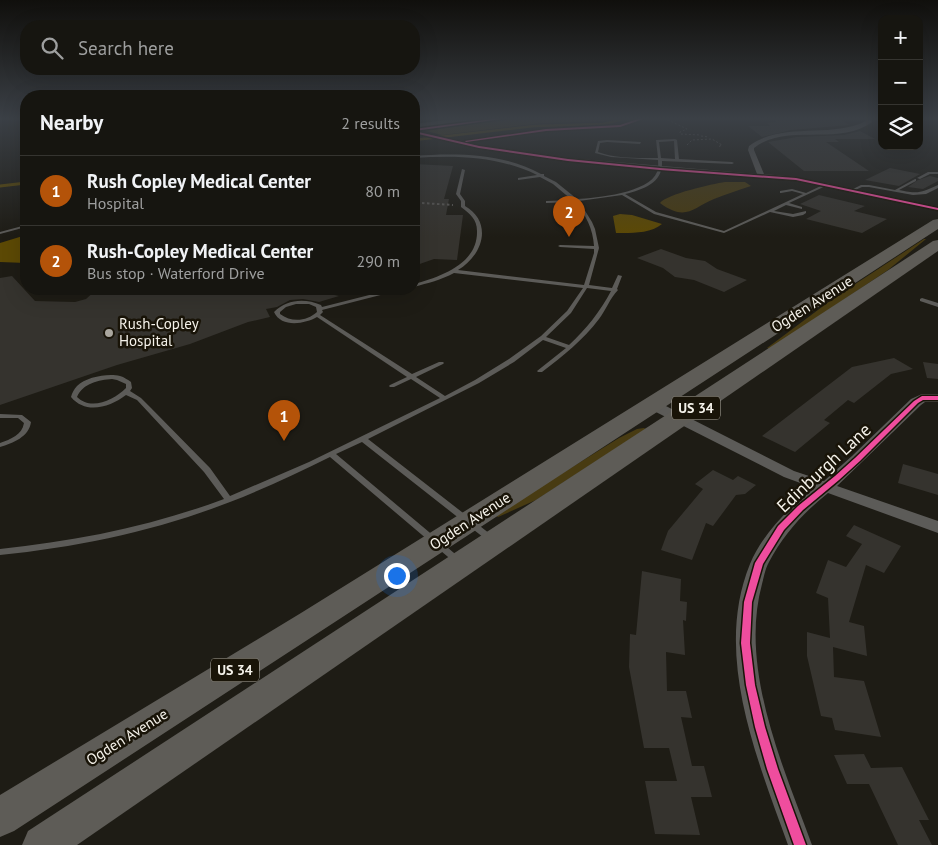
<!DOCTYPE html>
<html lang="en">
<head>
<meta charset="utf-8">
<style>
	body { margin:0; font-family:"PT Sans",sans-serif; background:#1f1e19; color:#f1f3f6 }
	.controls { position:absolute; right:15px; top:15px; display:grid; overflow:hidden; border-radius:10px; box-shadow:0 5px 20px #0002 }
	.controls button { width:45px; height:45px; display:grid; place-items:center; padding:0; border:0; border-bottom:1px solid #353430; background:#161510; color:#f1f3f6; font:25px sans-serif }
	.you { position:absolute; left:396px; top:575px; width:18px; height:18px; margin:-12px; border:4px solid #fff; border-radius:50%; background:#1a73e8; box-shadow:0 0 0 8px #1a73e833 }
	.badge { display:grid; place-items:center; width:32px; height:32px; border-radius:50%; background:#b45309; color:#fff; font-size:16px; font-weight:700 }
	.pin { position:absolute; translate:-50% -41px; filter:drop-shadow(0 1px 2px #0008) }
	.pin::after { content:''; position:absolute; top:26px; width:18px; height:15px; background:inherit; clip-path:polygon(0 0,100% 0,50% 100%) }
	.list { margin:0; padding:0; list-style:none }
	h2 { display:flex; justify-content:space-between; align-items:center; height:65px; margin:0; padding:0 20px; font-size:21px }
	h2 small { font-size:16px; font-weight:400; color:#9e9f9f }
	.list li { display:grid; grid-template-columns:32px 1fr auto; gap:15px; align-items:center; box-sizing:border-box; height:70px; padding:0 20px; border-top:1px solid #353430 }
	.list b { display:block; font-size:19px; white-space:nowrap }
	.list p { margin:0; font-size:16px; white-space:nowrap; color:#9e9f9f }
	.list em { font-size:16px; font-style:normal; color:#9e9f9f }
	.icon { flex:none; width:28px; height:28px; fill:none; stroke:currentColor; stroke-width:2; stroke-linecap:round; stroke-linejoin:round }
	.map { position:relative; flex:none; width:938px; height:845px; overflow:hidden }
	.search { position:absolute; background:#161510; box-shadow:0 5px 20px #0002; left:20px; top:20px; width:400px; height:55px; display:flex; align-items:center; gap:12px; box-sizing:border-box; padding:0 18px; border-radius:20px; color:#9e9f9f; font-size:19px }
	.panel { position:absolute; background:#161510; box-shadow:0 5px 20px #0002; left:20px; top:90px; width:400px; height:205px; border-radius:20px }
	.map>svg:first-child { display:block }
	.green { fill:#483b12 }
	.water { fill:#5c4905 }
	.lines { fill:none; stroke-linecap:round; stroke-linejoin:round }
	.stream-far1 { stroke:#5c4905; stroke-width:2.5 }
	.stream { stroke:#5c4905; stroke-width:3 }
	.building { fill:#35332e }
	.path-far1 { stroke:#5a5855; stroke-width:1; stroke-dasharray:2 2; stroke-linecap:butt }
	.path { stroke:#5a5855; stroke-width:2; stroke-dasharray:2.5 2.5; stroke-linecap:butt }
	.service { fill:#5c5b58; fill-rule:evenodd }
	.minor { fill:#5c5b58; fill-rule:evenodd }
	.primary { fill:#5e5c57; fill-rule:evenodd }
	.cycleway-casing { stroke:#191408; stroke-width:3 }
	.cycleway { fill:#ef4d9e; fill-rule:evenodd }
	.poi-dot { fill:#aaa79f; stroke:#191408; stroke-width:2 }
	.labels { text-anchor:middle; stroke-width:5; stroke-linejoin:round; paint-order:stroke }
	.shield { fill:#191408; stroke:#b3afa6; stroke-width:1 }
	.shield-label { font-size:14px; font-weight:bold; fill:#f5f2ea }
	.street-label { font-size:15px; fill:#f5f2ea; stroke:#191408 }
	.poi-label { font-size:15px; fill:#f5f2ea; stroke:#191408; text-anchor:start }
	.near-street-label { font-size:18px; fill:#f5f2ea; stroke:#191408 }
</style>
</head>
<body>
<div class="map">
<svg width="938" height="845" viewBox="0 0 938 845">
	<rect width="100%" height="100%" fill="#1e1c15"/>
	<g class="green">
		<path d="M503,118H616L605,121L542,123L442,135L423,130L421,128L436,124Z"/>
		<path d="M725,182H745L751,186C739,190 726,194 714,199C692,208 686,222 660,203C667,194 712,184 725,182Z"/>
		<path d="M924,239H926L888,270L770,349L767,348L834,298Z"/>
		<path d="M644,428L646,429L536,500L498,517L495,515L619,438L637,429Z"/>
	</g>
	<g class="water">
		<path d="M620,214L632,215L662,224C650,234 630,233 616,233L613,216Z"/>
		<path d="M26,235V263L0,262V243Z"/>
	</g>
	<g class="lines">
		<path class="stream-far1" d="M414,140L534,126L603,124L627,118"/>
		<path class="stream" d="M0,186L26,183"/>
	</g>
	<g class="building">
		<path d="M771,118H826L830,120H842L849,125L791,130L762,137L748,126H770L767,123L776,122Z"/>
		<path d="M860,131L875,139H835L839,142H826L869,171H804L768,142L797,137L844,135Z"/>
		<path d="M414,164L453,166L444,199H449L446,215H463L457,260L434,259L414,266Z"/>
		<path d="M890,168L920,174L899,186L865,180Z"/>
		<path d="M930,176L938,178V181L923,189L908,187L918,180Z"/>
		<path d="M819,195L865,206L854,211L887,219L862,233L806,219L821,211L800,204Z"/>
		<path d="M661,249L686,258L705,261L717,269L747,280L724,292L694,280L675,277L663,268L637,258Z"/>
		<path d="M12,276L35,301L75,302L86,299L97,289H284L286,291L311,290L339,296L319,302L303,299L290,300L277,307L266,309L270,317L248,322L190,344L117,365L0,405V278Z"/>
		<path d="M894,358L913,369L891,374L854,403L848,400L824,420L830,423L795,452L762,436L852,367Z"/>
		<path d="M923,362L938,364V379L927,378Z"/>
		<path d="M903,464L938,474V495L898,483Z"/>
		<path d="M713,470L733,480L738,476L756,485L745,494L736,495L713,526L706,523L692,560L661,550L668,531L703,489L695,484Z"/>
		<path d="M854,525L901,546L884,573L866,565L849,622L864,626L867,656L833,647L834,677L864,681L881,737L835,730L832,718L821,716L807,656V632L830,638L828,598L816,593L828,560L846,567L862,544L846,536Z"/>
		<path d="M642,571L681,579L680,601L687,602L686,621L683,620L685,655L666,652L667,691H686L692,718L681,717L692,766H704L712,797H691L700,835L655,834L645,781H677L669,748H644L629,667L630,634L636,635Z"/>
		<path d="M864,754L871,768L902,767L929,820H919L932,845H898L869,784H847L834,755Z"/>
	</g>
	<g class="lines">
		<g class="path-far1">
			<path d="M664,118L687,129L680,132V134L701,135"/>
			<path d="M701,136L709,137"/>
			<path d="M687,145L692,140L712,139L722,145L718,147"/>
		</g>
		<path class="path" d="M422,203L453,205"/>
		<g class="service">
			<path d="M675,139L677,140L679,159L732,162L734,163L732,164L662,161C663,183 644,189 625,194L656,212L724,231L803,194L792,191L781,193H780V191L792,189L806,193L827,183L830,184L789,203L802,207V209L786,205L774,211L793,214L806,211V213L803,215L793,217L770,212L724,233L654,214L622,195L579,201L592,222L595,229L599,248L589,285L612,288L618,275L622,276L617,289L618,290C610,298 606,310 599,319C583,340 563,356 542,372H538L537,371L566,348L543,340L514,362L479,383L368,439L494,537L495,539L494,541L491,542L488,541L362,442L336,454L460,558L461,560L460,562L457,563L454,562L330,457C297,473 264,489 230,502C156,531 78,547 0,555V549C76,541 152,526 224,499L204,472L137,400L126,395C110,407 86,415 71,397C72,393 74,389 77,386C86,377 108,373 120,376C124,377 128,380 131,382L132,388L130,391L141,398L151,408L210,468L230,496L309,462L440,398L411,379L394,387H390L389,386L390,385L407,377L317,317C305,324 281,328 274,312C287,299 305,298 321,305L322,307L393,289H400V290L322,310L323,312L320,315L412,374L439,362H443L444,363L443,364L416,377L445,396L475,380L509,359L541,336L567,311L583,288L454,273C441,280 428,283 414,287V284C440,277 478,264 477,231C477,219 470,214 461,207V201L456,194L462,169L465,170L460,194L465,201V206C494,223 482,256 458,270L584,285L594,253V249L560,247L558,246L560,245L594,246C593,229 586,215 575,202L546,203V201H547L572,200L553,184L540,177L518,180V178L537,175C498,156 456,155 414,158V156C456,153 503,153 541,174H544V176L556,182L577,199C596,198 649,193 657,172C659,169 658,164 658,160L611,157L595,153L598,141L607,140L641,142L640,144L607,142L600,143L598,152C616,159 639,158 658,158L656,140ZM674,141L675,159L661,158L659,142ZM587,288L611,291C600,312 586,329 569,345L546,337L571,313ZM296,304H309L316,307L317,312C307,321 292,323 280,314V312L286,307ZM112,379L117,380L126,384V388C114,400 91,411 77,397C83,383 99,380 112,379Z"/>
			<path d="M928,172H938V174H930L920,179L917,178Z"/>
			<path d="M915,179H916V181L899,190C919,194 920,193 938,185V188L926,194L913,195L869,187H862L853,191L851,190L861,185H869L895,190Z"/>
			<path d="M26,225V227L0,234V232Z"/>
			<path d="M922,298L938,303V307L920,301V299Z"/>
			<path d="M0,414L22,415L31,422C29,437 13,443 0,447V443C11,439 22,435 24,423L18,418H0Z"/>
		</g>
		<g class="minor">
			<path d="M461,118H488L414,128V124Z"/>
			<path d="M865,118H871L872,122C839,147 787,122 754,148V150L764,174L796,177L938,207V211L796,181L568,162L479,149L414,134V130L479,145L568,158L757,174L748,150L749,146C782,121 830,139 866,121Z"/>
			<path d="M922,394H938V402H925L921,405L837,486L938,521V533L828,493C803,513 784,534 769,562C765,569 764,577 762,584C739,669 783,766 812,845H788C757,758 713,655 750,564C763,533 789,508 814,488L784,477L648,408L646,405L653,401L658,402L794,471L824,481L852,456L911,399Z"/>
		</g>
		<g class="primary">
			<path d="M938,219V229L14,831L0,837V795L301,613L933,220Z"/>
			<path d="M938,240V251L77,845H22L28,831L933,241Z"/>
		</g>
		<g class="cycleway-casing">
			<g id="cycleway">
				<path d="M500,118H509L414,131V129Z"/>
				<path d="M641,118H646L620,127L546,131L466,142L465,141L546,129L620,125Z"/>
				<path d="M414,131L479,146L568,159L660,168L796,178L938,208V210L796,180L660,170L568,161L479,148L414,133Z"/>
				<path d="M922,396H938V400H923L918,403L860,461L839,480L803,510L784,530L763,564L752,602L750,643L755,685L765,727L778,769L806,845H794L767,769L755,727L746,685L741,643L744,602L755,563L778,526L798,506L835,476L855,458L914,401Z"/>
			</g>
		</g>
		<use href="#cycleway" class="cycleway"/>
	</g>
	<linearGradient id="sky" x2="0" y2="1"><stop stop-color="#100f0c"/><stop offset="0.5" stop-color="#3b4046"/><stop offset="1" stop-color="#3b4046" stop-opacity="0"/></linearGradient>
	<rect width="938" height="237" fill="url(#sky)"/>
	<circle class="poi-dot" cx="109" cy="333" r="5"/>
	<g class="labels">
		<g class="shield">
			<rect x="672" y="396.5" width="48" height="23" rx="4"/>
			<rect x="211" y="658.5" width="48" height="23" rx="4"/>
		</g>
		<g class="shield-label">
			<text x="696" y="413">US 34</text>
			<text x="235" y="675">US 34</text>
		</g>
		<g class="street-label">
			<text transform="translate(812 304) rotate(-32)" y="5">Ogden Avenue</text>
			<text transform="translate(470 521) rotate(-33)" y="5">Ogden Avenue</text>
			<text transform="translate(127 737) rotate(-32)" y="5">Ogden Avenue</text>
		</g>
		<g class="poi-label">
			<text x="119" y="329">Rush-Copley<tspan x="119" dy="17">Hospital</tspan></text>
		</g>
		<g class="near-street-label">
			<text transform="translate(824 468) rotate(-43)" y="6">Edinburgh Lane</text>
		</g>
	</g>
</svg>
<div class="controls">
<button>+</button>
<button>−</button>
<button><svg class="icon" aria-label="layers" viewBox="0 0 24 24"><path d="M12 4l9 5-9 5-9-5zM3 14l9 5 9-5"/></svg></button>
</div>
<div class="you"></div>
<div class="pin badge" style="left:284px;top:441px">1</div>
<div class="pin badge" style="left:569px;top:237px">2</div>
<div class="search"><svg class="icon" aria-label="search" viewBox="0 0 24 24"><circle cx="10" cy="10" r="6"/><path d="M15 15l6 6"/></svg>Search here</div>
<section class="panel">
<h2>Nearby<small>2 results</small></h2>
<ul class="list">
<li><span class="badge">1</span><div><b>Rush Copley Medical Center</b><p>Hospital</p></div><em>80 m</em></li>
<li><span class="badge">2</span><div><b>Rush-Copley Medical Center</b><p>Bus stop · Waterford Drive</p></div><em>290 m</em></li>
</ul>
</section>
</div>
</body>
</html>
